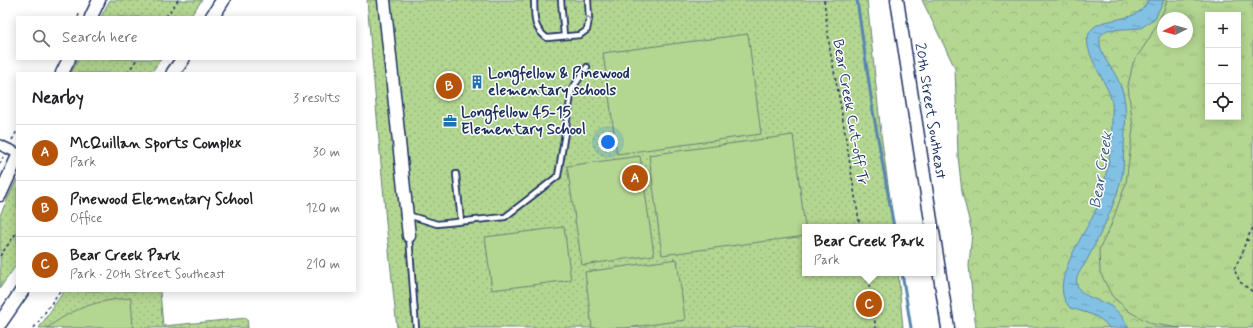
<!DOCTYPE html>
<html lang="en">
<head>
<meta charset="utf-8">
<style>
	body { margin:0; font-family:Mynerve,sans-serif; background:#f2f2f2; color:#202124 }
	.controls { position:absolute; right:12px; top:12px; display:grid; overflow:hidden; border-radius:0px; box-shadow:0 2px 10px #0003 }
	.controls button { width:36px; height:36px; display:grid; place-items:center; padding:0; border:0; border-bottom:1px solid #e0e0e0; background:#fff; color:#202124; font:20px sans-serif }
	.compass { position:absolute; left:1157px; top:12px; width:36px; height:36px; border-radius:50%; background:#fff; box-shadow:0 2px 10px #0003; rotate:265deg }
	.you { position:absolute; left:608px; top:142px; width:14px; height:14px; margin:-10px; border:3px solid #fff; border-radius:50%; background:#1a73e8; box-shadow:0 0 0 6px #1a73e833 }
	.badge { display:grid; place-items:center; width:26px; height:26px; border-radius:50%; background:#b45309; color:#fff; font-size:13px; font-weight:700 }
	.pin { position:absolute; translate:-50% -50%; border:2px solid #fff; box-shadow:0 1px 4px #0006 }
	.popup { position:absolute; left:802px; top:224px; width:134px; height:52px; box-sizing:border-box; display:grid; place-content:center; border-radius:0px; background:#fff; filter:drop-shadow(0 1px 3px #0005); font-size:13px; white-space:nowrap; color:#757577 }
	.popup b { font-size:15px; color:#202124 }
	.popup::after { content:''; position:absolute; left:50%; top:100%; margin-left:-8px; border:8px solid transparent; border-top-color:#fff }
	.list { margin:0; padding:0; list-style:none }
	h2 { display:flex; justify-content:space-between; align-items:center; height:52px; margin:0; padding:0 16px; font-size:17px }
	h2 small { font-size:13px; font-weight:400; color:#757577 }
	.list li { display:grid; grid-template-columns:26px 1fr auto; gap:12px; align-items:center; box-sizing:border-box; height:56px; padding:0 16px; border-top:1px solid #e0e0e0 }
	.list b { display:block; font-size:15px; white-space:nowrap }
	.list p { margin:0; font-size:13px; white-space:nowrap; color:#757577 }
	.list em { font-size:13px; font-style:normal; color:#757577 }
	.icon { flex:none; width:22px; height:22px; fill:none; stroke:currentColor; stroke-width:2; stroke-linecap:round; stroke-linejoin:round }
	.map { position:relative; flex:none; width:1253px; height:328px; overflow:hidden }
	.search { position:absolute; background:#fff; box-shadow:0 2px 10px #0003; left:16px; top:16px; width:340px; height:44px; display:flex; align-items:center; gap:10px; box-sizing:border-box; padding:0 14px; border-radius:0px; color:#757577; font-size:15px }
	.panel { position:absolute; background:#fff; box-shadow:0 2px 10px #0003; left:16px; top:72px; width:340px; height:220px; border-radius:0px }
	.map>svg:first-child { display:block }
	.grass { fill:url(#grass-tufts); stroke:#678278; fill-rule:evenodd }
	.forest { fill:url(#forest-crowns); stroke:#678278 }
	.park { fill:url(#park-dots); stroke:#678278 }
	.garden { fill:#b3d691; stroke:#678278 }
	.water { fill:url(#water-ripples); stroke:#5987ae }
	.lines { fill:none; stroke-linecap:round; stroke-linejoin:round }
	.stream { stroke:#5987ae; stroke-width:3 }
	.service-casing { stroke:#1b2f5e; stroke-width:8 }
	.minor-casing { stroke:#1b2f5e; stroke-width:12 }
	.tertiary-casing { stroke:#1b2f5e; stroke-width:15 }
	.secondary-casing { stroke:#1b2f5e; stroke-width:16 }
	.path { stroke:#1b2f5e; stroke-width:1.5; stroke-dasharray:3 3; stroke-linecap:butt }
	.service { stroke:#fff; stroke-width:4.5 }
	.minor { stroke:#fff; stroke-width:9 }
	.tertiary { stroke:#fff; stroke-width:12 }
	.secondary { stroke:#fff; stroke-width:13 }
	.oneway { stroke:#8d97ae }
	.labels { text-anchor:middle; stroke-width:3; stroke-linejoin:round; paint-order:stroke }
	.poi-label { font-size:15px; font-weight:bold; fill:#1b2f5e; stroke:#fff; text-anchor:start }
	.street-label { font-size:15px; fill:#1b2f5e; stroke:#fff }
	.water-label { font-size:16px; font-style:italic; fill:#3a5b86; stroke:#fff }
</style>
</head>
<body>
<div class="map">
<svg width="1253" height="328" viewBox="0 0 1253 328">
	<defs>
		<pattern id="grass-tufts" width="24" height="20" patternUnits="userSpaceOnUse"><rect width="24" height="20" fill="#b3d691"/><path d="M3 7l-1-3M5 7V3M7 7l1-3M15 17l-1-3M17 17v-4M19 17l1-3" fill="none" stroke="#99b87f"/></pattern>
		<pattern id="forest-crowns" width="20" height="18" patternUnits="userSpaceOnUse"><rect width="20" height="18" fill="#b3d691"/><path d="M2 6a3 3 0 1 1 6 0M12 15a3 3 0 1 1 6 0" fill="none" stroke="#99b87f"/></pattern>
		<pattern id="park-dots" width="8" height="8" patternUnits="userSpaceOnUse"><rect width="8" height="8" fill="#b3d691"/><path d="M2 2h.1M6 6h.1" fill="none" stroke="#99b87f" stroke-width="1.8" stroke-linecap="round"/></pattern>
		<pattern id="water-ripples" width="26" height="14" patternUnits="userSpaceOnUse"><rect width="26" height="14" fill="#82c1e3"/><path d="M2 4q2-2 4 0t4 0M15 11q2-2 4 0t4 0" fill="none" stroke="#6a9dbb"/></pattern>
	</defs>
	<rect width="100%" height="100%" fill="#fff"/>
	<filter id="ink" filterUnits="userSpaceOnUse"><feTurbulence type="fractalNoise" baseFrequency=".025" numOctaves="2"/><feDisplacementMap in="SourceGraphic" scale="8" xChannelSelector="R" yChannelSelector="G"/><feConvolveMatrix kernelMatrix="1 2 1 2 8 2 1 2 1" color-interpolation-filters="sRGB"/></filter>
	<g filter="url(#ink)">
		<path class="grass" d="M1123,0H1253V328H1140L1094,287ZM1208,15H1238V117H1208ZM1163,18H1187V42H1163Z"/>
		<path class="forest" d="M922,0H1167L1164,10L1150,37L1133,63L1128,86L1133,128L1126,183L1111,225L1099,250L1100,272L1112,296L1130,312L1152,324L1180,328H976L969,266L972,232L962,192L958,156L955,68Z"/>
		<g class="park">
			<path d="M110,0H202L190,17H101Z"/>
			<path d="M367,0H867L881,134L894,227H805V273H898L903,328H397L386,222Z"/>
			<path d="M78,59H161L151,73H71Z"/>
			<path d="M17,179V264L0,288V215Z"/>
			<path d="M64,291H160L163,326L247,318L248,328H39Z"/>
		</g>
		<g class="garden">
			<path d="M748,34L761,134L617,154L603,53Z"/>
			<path d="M793,135L805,227V236L662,255L649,155Z"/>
			<path d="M640,156L654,255L582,265L567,166Z"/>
			<path d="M564,227L571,280L492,290L485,237Z"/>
			<path d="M677,259L685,320L626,328H592L585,272Z"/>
			<path d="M131,298L133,328H47C74,308 97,300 131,298Z"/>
		</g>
		<path class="water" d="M1148,0H1164L1155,18L1141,28L1107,30L1100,36C1098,57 1112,65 1119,82C1129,103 1125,126 1124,148C1123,157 1124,167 1122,176C1115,205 1101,233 1087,260C1083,268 1074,276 1077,285C1081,298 1102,300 1112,307C1119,312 1125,320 1129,328H1109C1101,315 1084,312 1070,308C1068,305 1065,301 1064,298C1055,274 1085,233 1095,212C1101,200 1104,186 1106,174C1111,154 1112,134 1112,114C1112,109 1113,103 1111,99C1107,82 1084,54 1088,37C1093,12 1138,28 1148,0Z"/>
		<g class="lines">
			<g class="stream">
				<path d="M857,0L873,111L894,227"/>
				<path d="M902,273L911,328"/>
			</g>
			<g class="service-casing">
				<g id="service">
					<path d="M534,0C535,17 532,27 547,38L580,35L587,30L589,19L588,0"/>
					<path d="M561,0L564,36"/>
					<path d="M456,174L461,221"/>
					<path d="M408,215L437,224L505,217L558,176L572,89L587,67"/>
					<path d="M409,237L416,328"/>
				</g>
			</g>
			<g class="minor-casing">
				<path id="minor" d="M0,145L17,153"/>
			</g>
			<g class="tertiary-casing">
				<g id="tertiary">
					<path d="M384,0L409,236"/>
					<path d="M897,0L932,227"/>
					<path d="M91,17L99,0"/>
					<path d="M62,73L69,59"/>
					<path d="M0,195L17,158"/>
					<path d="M933,231L948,328"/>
				</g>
			</g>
			<g class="secondary-casing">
				<g id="secondary">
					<path d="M212,17L223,0"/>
					<path d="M173,73L183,59"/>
					<path d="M0,323L22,291"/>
				</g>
			</g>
			<g class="path">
				<path d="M824,0L830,50L840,102L860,227"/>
				<path d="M78,17L80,12"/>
				<path d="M166,17L178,0"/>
				<path d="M128,73L137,59"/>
				<path d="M12,140L17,131"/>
				<path d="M0,164L3,157"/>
				<path d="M1253,228L1246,240L1242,254L1234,269L1240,282L1253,292"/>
				<path d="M1246,240L1253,241"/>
				<path d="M0,256L17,232"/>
				<path d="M867,273L876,328"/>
				<path d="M34,328L60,291"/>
			</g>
			<use href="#service" class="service"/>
			<use href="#minor" class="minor"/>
			<use href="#tertiary" class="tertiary"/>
			<use href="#secondary" class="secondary"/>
		</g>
		<defs><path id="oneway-chevron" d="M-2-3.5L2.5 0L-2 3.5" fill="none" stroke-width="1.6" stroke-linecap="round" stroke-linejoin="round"/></defs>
		<use class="oneway" href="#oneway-chevron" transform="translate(588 19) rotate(-86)"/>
	</g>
	<defs>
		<g id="building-bare" transform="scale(1.08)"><path d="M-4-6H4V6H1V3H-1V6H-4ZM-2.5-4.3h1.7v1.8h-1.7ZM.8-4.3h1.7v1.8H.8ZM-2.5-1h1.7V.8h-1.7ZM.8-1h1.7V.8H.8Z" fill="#1f6fb2" stroke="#fff" stroke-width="2.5" paint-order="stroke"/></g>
		<g id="office-bare" transform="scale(1.08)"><path d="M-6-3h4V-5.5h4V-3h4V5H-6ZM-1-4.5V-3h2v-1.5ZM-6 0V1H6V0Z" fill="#1f6fb2" stroke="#fff" stroke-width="2.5" paint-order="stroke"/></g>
	</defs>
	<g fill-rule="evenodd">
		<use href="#building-bare" x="477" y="82"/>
		<use href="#office-bare" x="450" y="121"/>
	</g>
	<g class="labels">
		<g class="poi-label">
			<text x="488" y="78">Longfellow &amp; Pinewood<tspan x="488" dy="17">elementary schools</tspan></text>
			<text x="461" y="117">Longfellow 45-15<tspan x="461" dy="17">Elementary School</tspan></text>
		</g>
		<g class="street-label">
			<text transform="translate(931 111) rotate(81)" y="5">20th Street Southeast</text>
			<text transform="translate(851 112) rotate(80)" y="5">Bear Creek Cut-off Tr</text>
		</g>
		<g class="water-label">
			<text transform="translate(1100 170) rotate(-81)" y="6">Bear Creek</text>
		</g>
	</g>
</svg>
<div class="controls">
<button>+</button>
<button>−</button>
<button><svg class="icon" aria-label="locate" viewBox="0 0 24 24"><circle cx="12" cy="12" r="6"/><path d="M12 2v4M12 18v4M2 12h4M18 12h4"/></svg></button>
</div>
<svg class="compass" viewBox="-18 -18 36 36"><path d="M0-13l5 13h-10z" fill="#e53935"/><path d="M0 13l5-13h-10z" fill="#757577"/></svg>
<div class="you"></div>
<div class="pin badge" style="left:635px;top:178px">A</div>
<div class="pin badge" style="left:449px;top:86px">B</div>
<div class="pin badge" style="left:869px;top:304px">C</div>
<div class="popup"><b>Bear Creek Park</b>Park</div>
<div class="search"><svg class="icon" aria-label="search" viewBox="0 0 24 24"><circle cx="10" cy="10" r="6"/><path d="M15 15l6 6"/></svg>Search here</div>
<section class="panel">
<h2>Nearby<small>3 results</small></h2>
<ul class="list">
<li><span class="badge">A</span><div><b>McQuillan Sports Complex</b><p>Park</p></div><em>30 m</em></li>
<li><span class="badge">B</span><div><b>Pinewood Elementary School</b><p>Office</p></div><em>120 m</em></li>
<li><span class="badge">C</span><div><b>Bear Creek Park</b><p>Park · 20th Street Southeast</p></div><em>210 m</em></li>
</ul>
</section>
</div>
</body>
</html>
